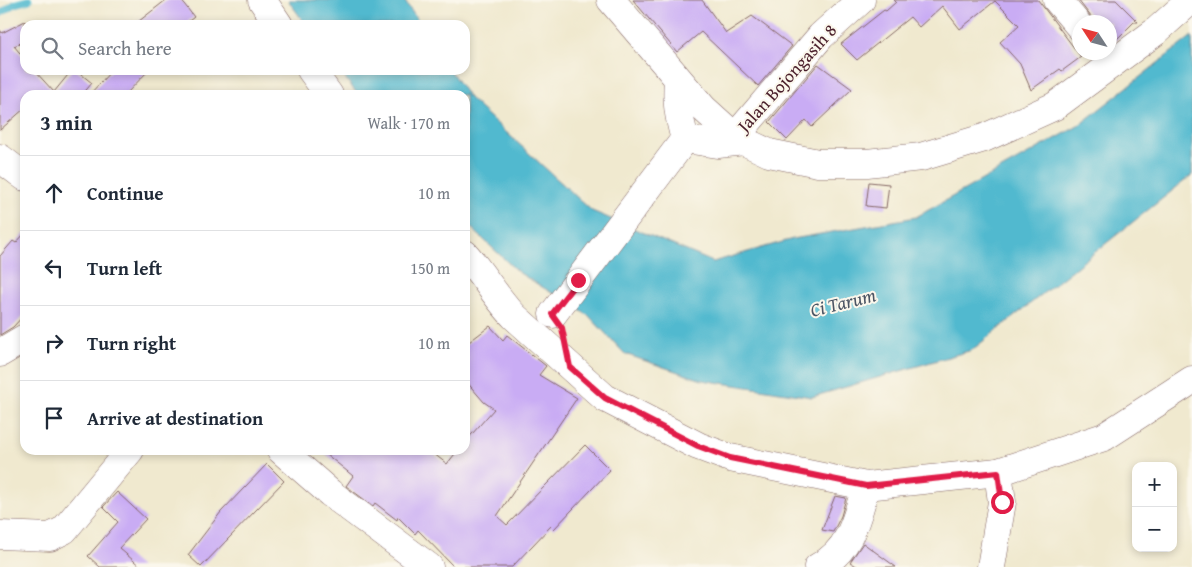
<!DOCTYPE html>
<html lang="en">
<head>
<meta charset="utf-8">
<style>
	body { margin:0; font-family:"Gentium Book Plus",serif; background:#f2f2f3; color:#1f2937 }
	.controls { position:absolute; right:15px; bottom:15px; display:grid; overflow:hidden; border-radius:10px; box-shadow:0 2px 8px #0003 }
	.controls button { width:45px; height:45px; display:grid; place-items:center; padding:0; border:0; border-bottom:1px solid #e0e1e3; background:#fff; color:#1f2937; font:25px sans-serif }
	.compass { position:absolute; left:1072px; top:15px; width:45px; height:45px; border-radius:50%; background:#fff; box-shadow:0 2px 8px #0003; rotate:306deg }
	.stop { position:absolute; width:15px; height:15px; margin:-11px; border:4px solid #e11d48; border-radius:50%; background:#fff }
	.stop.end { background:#e11d48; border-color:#fff; box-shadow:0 1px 5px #0008 }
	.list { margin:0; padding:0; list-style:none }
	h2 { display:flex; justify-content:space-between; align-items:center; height:65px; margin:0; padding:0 20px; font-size:21px }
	h2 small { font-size:16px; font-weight:400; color:#747a83 }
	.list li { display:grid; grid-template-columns:32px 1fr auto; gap:15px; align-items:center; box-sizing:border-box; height:75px; padding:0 20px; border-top:1px solid #e0e1e3 }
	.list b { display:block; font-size:19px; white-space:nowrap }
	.list em { font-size:16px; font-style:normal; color:#747a83 }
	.icon { flex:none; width:28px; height:28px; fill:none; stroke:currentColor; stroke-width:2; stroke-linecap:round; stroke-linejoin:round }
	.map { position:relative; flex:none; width:1192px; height:567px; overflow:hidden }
	.search { position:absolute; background:#fff; box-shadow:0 2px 8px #0003; left:20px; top:20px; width:450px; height:55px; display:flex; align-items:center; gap:12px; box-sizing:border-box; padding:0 18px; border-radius:15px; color:#747a83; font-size:19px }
	.panel { position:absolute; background:#fff; box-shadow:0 2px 8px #0003; left:20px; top:90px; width:450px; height:365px; border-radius:15px }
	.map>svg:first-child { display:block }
	.water { fill:#51b9cf; stroke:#4e6c7d }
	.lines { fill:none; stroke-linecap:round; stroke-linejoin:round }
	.stream { stroke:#51b9cf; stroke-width:7 }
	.building { fill:#c9acf4 }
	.minor-casing { stroke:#846664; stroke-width:29 }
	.minor { stroke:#fff; stroke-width:28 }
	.route { stroke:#e11d48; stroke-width:6 }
	.labels { text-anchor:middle; stroke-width:4; stroke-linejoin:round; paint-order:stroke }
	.street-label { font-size:18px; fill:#4a1f2b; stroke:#fbf7ec }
	.water-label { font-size:19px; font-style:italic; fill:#4c5564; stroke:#fbf7ec }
</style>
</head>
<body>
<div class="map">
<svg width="1192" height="567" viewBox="0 0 1192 567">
	<rect width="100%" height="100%" fill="#fbf7ec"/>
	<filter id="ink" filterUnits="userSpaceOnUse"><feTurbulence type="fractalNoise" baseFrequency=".02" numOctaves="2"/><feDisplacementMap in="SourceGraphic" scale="10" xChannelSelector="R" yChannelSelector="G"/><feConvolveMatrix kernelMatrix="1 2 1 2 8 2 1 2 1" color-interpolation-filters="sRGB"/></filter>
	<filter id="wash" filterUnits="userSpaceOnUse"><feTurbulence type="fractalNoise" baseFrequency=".0096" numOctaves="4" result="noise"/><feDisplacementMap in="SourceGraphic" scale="20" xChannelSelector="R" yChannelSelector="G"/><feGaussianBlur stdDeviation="1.12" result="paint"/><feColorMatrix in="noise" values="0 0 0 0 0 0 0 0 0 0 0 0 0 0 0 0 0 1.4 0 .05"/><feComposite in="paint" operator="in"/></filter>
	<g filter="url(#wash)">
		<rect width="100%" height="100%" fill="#f0e9cf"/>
		<g class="water">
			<path d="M288,0H404L421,25H306Z"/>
			<path d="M1192,36V175L972,350L812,397L702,380L625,354L589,316L518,272L465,222V95H358L339,70H450L469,98L592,211L713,262L793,239L916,217L1078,126Z"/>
		</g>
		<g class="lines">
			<path class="stream" d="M0,14L14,4L29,0"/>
		</g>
		<g id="blocks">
			<g class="building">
				<path d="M166,0H181L194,17L184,25H134Z"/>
				<path d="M633,0H702L726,33L752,16L792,46L758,86L701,32L677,52Z"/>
				<path d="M894,0H1038L1081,57L1062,71L1060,69L1031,90L1020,64L1000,42L1019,25L995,1L960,29L942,6L919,27L910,17L857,60L841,44L884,10L886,11L896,2Z"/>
				<path d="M1078,0H1116L1138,22H1134L1110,46V22H1095Z"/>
				<path d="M25,21V41L14,46L25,59V70H34L54,92L72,70H76L92,83L82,95H25V108L0,130V30L2,33Z"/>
				<path d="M818,64L852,89L812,127L806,120L787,140L769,122Z"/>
				<path d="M112,70H149L125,95H89Z"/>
				<path d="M869,182L889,184L886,208L866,206Z"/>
				<path d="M25,233V314L13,327L0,335V256L13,241L16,243Z"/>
				<path d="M490,326L503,340L507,335L546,366L539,375L577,398L497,516L507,525L585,445L610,470L554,529L551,526L512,567H454L418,530L415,534L398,517L397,520L375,503L373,506L346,486L353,476L321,450H429L447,464L458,450H465V442L494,409L484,402L465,380V345Z"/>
				<path d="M267,464L284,481L201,567L188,555L221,512Z"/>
				<path d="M117,492L146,519L119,548L141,567H100L88,556L118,522L103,507Z"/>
				<path d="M835,496L846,498L841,516L833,532L822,530Z"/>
				<path d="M863,543L896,567H858L850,562Z"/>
			</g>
		</g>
	</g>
	<g filter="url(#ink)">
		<use href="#blocks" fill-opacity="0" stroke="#846664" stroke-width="1"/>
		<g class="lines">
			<g class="minor-casing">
				<g id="minor">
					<path d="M262,0L279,25"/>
					<path d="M611,0L703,108L735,137L769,153L818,163H867L921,157L984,138L1055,106L1155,32L1191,0"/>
					<path d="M1057,0L1080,27"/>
					<path d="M311,70L329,95"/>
					<path d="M678,80C676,102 679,118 685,139"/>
					<path d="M735,137L821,36L861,0"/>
					<path d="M685,139L718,144L744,141"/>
					<path d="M0,158L25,177"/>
					<path d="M465,254C483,274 496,298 515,317L605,398L698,446L730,458L866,486L998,472L1104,437L1192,380"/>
					<path d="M553,314L685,139"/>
					<path d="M0,353L25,338"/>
					<path d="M281,450L330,493L429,567"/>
					<path d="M0,535L50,537L64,530L130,450"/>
					<path d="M818,567C851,551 857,517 866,486"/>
					<path d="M991,567L1002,502L998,472"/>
				</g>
			</g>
			<use href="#minor" class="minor"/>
		</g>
	</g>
	<g class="lines" filter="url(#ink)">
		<path class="route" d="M578,280L552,314L562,328L570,367L605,398L698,446L730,458L866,486L998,472L1002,502"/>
	</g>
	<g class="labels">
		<g class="street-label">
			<text transform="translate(787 78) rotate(-48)" y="6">Jalan Bojongasih 8</text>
		</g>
		<g class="water-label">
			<text transform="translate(843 302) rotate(-14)" y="7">Ci Tarum</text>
		</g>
	</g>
</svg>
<div class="controls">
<button>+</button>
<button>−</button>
</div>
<svg class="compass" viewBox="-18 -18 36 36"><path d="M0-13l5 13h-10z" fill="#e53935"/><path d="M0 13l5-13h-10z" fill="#747a83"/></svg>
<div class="stop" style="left:1002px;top:502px"></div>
<div class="stop end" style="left:578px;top:280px"></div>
<div class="search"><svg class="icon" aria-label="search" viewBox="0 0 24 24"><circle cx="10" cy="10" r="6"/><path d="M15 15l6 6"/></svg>Search here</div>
<section class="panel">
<h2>3 min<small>Walk · 170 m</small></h2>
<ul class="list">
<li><svg class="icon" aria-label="ahead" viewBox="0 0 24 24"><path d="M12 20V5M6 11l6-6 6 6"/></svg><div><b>Continue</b></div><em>10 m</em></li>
<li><svg class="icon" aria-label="left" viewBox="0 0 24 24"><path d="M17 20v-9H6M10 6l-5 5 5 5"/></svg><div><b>Turn left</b></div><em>150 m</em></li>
<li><svg class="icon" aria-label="right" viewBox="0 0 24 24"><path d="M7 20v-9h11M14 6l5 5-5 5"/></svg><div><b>Turn right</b></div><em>10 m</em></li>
<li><svg class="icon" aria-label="arrive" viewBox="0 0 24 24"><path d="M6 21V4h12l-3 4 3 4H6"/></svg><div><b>Arrive at destination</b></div></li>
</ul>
</section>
</div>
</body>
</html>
